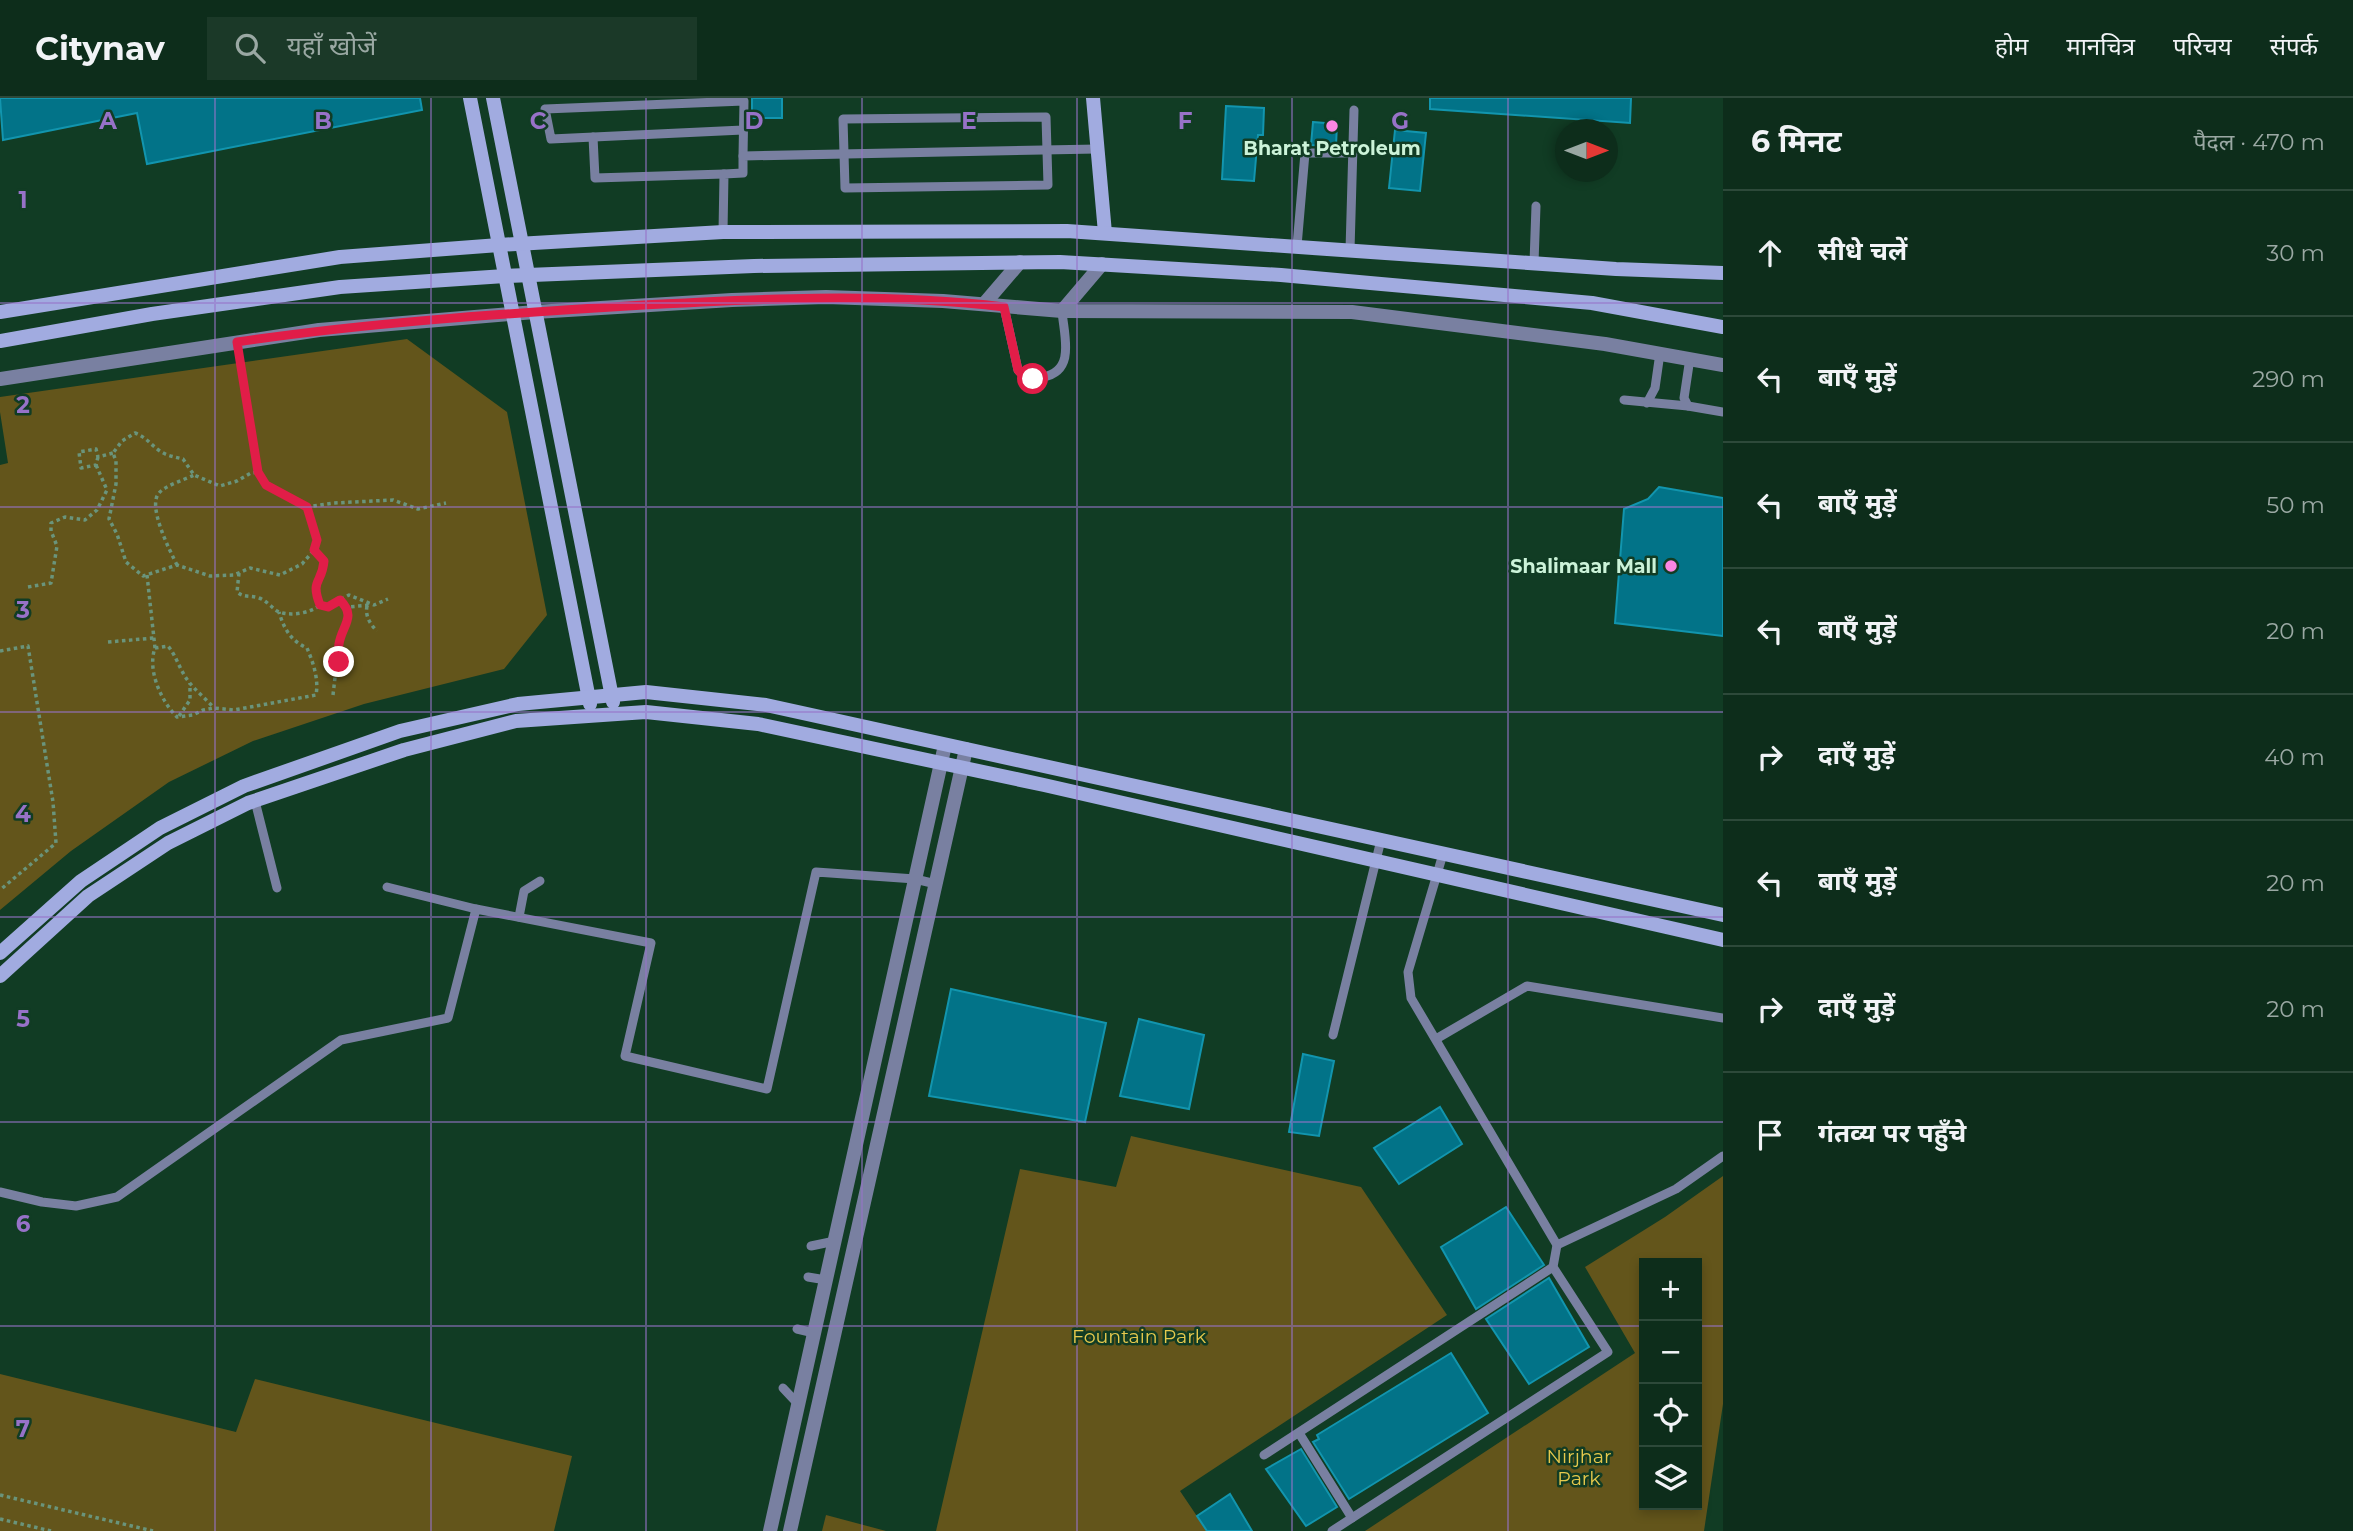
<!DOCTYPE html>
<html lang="hi">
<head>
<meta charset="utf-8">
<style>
	body { margin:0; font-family:Montserrat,"Noto Sans Devanagari",sans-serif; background:#1b3928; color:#f1f3f6 }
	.controls { position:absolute; right:21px; bottom:21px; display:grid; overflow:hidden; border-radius:0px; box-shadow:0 4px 10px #0003 }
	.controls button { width:63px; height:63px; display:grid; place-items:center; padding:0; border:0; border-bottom:2px solid #2d493a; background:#0d2d1b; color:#f1f3f6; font:35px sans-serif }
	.compass { position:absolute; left:1555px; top:21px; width:63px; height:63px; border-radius:50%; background:#0d2d1b; box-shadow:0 4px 10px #0003; rotate:90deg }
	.stop { position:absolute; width:21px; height:21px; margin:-16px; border:5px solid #e11d48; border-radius:50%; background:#fff }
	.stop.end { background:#e11d48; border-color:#fff; box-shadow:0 2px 7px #0008 }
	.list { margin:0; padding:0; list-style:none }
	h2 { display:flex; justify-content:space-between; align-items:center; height:91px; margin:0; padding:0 28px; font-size:30px }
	h2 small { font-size:23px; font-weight:400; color:#9aa8a3 }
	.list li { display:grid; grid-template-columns:46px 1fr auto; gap:21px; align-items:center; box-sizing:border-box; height:126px; padding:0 28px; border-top:2px solid #2d493a }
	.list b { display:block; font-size:26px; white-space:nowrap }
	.list em { font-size:23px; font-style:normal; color:#9aa8a3 }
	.icon { flex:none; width:38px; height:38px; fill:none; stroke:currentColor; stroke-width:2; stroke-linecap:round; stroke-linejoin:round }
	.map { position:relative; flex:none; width:1723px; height:1433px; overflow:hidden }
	header { display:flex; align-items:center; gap:42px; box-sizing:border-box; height:98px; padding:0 35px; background:#0d2d1b; border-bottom:2px solid #2d493a }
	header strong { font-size:33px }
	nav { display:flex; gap:38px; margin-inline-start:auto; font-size:24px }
	.search { width:490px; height:63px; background:#1b3928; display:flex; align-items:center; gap:18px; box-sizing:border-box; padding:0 24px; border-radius:0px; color:#9aa8a3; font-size:26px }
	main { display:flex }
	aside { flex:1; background:#0d2d1b }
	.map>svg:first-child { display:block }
	.green { fill:#63551b; fill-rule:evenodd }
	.building { fill:#027388; stroke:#1295ae; stroke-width:2 }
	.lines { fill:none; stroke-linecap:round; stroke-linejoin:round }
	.path { stroke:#6a947b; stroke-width:3.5; stroke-dasharray:3.5 3.5; stroke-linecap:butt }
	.lane { stroke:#7980a1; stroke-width:9 }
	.street { stroke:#7980a1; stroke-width:14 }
	.secondary { stroke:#a1abe0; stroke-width:14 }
	.route { stroke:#e11d48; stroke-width:9 }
	.grid { fill:none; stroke:#9772c8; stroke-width:2; stroke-opacity:0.55 }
	.poi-dot { fill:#fc86e3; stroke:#113c24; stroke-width:2.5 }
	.labels { text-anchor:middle; stroke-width:5; stroke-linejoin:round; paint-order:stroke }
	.poi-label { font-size:19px; font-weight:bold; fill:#ccf3d9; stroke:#113c24 }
	.park-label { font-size:19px; fill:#e6c94d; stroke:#113c24 }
	.grid-label { font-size:23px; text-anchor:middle; font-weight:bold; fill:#9772c8; stroke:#113c24; stroke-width:5; stroke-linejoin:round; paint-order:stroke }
</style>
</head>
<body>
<header>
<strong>Citynav</strong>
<div class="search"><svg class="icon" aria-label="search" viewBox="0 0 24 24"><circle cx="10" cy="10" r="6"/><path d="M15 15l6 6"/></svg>यहाँ खोजें</div>
<nav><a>होम</a><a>मानचित्र</a><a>परिचय</a><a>संपर्क</a></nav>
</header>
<main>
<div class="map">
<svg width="1723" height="1433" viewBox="0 0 1723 1433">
	<rect width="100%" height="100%" fill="#113c24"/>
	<g class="green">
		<path d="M407,241L507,314L547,517L504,571L364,606L253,643L169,684L71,753L0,812V367L8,365L0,314V299Z"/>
		<path d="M1131,1038L1361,1089L1447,1217L1180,1393L1207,1433H936L1020,1071L1116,1089Z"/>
		<path d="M1723,1078V1306L1704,1433H1365L1635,1255L1585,1169L1665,1119ZM1697,1165V1407H1644V1165Z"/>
		<path d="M0,1276L236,1334L255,1281L572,1358L554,1433H0Z"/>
		<path d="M826,1417L886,1433H822Z"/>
	</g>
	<g class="building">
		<path d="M0,0H420L422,12L147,66L137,15L3,42Z"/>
		<rect x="752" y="0" width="30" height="20"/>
		<path d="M1430,0H1631L1630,25L1430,11Z"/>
		<path d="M1226,8L1264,10L1263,37H1258L1254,83L1222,81Z"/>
		<path d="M1313,24L1337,26L1336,48L1311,47Z"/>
		<path d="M1395,32L1426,35L1420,93L1389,90Z"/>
		<path d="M1659,389L1723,400V538L1615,525L1624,411L1648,401Z"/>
		<path d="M951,891L1106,925L1085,1024L929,998Z"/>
		<path d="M1139,921L1204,937L1189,1011L1120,998Z"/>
		<path d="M1303,956L1334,963L1319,1038L1289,1034Z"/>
		<path d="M1440,1009L1462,1046L1399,1086L1374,1050Z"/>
		<path d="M1506,1109L1544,1167L1476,1211L1441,1149Z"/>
		<path d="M1549,1180L1589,1249L1529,1286L1486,1221Z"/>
		<path d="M1451,1255L1488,1315L1349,1401L1313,1344L1319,1341L1317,1337Z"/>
		<path d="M1301,1351L1337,1409L1306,1428L1266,1371Z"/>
		<path d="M1230,1396L1252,1433H1207L1197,1418Z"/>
	</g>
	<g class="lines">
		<g class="path">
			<path d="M239,260L258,373"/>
			<path d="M98,359L96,367L81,370L79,354L96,351L98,359L113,355"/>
			<path d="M307,409L266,387L258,374L251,375L237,383L220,388L194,377L183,361C175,359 167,358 160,353C151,347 146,339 135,335L122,343L113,355L116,363V386L109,421L117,436L126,464L143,478L177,467L210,478L234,477L250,470L280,477L302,466L314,452L317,442L307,409L334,405L393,402L418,411L446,405"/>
			<path d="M314,452L324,463C321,486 310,481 320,507L328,509L349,497L374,507L388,501"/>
			<path d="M177,467C170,453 147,408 159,395C166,387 184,382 194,377"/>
			<path d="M239,475L237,494C244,500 250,497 259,500C266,502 271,509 277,513C289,519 311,515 320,507"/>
			<path d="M147,477L155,550C147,572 161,603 177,619L193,617L203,612L214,610L234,612L316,597C319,581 313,564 307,550C291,543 284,531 279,514"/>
			<path d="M28,489L51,485L57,448L51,433V425L65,419L85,422L97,412L107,392L96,367"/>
			<path d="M340,502L347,509L372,507"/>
			<path d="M367,508C365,518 370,526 377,533"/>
			<path d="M108,544L154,540"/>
			<path d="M155,550L168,548C177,559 180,573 189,584C195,592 206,601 214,610"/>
			<path d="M0,553L28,548L53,704L56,745L0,792"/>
			<path d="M333,597L339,545L349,521L347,509"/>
			<path d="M179,618L190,602V585"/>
			<path d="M0,1397L153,1433"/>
			<path d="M0,1421L51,1433"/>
		</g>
		<g class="lane">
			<path d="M1046,19L1048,87L845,90L843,21Z"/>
			<path d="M743,32L551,41L545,11L744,3L743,58"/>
			<path d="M593,39L595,80L724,76"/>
			<path d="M723,134L724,76L743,75V58L1097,51"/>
			<path d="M1297,148L1305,55H1353"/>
			<path d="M1350,152L1354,12"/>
			<path d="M1534,165L1536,108"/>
			<path d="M1004,209L1018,272C1026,281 1032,281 1043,279C1076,273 1064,238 1062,213"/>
			<path d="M1690,260L1684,300L1688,308L1723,314"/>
			<path d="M1624,302L1688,308"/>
			<path d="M1647,305L1655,290L1660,255"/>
			<path d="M255,703L277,790"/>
			<path d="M387,789L476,811"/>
			<path d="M519,819L524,793L540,783"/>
			<path d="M1333,937L1381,742"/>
			<path d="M1436,941L1527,888L1723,920"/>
			<path d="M0,1094L42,1104L76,1108L117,1099L341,942L448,920L476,811L651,845L625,958L767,991L816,774L915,781L936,786"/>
			<path d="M1557,1147L1676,1091L1723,1058"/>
			<path d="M811,1148L835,1143"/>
			<path d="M808,1179L826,1182"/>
			<path d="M797,1231L814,1235"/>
			<path d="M783,1290L798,1306"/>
			<path d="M1299,1335L1352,1420"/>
			<path d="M1264,1357L1553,1169"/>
			<path d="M1332,1433L1608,1254L1553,1169L1557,1147L1411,900L1408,874L1443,756"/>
		</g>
		<g class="street">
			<path d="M984,206L1020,164"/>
			<path d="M1062,213L1102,166"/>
			<path d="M0,281L319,232L535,214L732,202L826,199L943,203L1062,213L1352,214L1605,246L1723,267"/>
			<path d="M770,1433L945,647"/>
			<path d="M790,1433L966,651"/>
		</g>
		<g class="secondary">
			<path d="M470,0L590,606"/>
			<path d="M493,0L613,604"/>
			<path d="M1093,0L1105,135"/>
			<path d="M0,214L340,159L499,147L723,134L1067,133L1616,171L1723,175"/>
			<path d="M0,243L152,216L340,189L505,178L754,168L1060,164L1281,177L1592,205L1723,229"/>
			<path d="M0,855L81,783L160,730L244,688L400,633L518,606L646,594L766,607L1723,817"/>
			<path d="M0,878L88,798L168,745L248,705L404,652L516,623L646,614L758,626L1044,687L1723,842"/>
		</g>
	</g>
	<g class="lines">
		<path class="route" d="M339,564C339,558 338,551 339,546C342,527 357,519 340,502L328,509L320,507C310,481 322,486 324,463L314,452L317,442L307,409L266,387L258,374L237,244C366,225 497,216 628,208C753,201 879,194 1004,209L1018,272L1024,279L1033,281"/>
	</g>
	<path class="grid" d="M215,0V1433M431,0V1433M646,0V1433M862,0V1433M1077,0V1433M1292,0V1433M1508,0V1433M0,205H1723M0,409H1723M0,614H1723M0,819H1723M0,1024H1723M0,1228H1644M1697,1228H1723"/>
	<g class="poi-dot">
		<circle cx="1332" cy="28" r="7"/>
		<circle cx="1671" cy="468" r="7"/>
	</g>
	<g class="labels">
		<g class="poi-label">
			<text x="1332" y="57">Bharat Petroleum</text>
			<text x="1657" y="475" text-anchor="end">Shalimaar Mall</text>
		</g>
		<g class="park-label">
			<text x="1139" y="1245">Fountain Park</text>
			<text x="1579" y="1365">Nirjhar<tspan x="1579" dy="22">Park</tspan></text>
		</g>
	</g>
	<g class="grid-label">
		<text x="108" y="31">A</text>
		<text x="323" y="31">B</text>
		<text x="538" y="31">C</text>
		<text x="754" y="31">D</text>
		<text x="969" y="31">E</text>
		<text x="1185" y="31">F</text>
		<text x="1400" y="31">G</text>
		<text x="23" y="110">1</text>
		<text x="23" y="315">2</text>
		<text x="23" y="520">3</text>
		<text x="23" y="724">4</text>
		<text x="23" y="929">5</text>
		<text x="23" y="1134">6</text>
		<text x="23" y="1339">7</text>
	</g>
</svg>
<div class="controls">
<button>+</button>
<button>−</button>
<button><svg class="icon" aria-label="locate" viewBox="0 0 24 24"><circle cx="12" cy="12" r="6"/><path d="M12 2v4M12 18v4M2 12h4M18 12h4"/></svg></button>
<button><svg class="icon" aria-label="layers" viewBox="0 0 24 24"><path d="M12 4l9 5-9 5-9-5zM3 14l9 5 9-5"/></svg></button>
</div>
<svg class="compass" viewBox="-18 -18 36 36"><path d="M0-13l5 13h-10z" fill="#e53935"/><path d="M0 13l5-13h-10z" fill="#9aa8a3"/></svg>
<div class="stop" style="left:1033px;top:281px"></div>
<div class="stop end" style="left:339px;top:564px"></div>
</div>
<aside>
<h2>6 मिनट<small>पैदल · 470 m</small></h2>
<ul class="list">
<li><svg class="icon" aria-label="ahead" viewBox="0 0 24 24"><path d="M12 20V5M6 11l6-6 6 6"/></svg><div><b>सीधे चलें</b></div><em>30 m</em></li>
<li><svg class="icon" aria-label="left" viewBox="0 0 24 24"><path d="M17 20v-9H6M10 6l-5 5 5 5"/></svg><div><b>बाएँ मुड़ें</b></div><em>290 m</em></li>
<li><svg class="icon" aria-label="left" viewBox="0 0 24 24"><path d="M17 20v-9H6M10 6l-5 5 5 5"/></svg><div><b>बाएँ मुड़ें</b></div><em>50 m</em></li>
<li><svg class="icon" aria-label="left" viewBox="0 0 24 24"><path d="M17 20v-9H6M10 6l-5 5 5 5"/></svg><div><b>बाएँ मुड़ें</b></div><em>20 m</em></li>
<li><svg class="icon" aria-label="right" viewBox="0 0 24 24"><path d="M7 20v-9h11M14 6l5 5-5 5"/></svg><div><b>दाएँ मुड़ें</b></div><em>40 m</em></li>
<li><svg class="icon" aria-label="left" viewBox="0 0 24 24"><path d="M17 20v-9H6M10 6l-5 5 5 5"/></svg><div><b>बाएँ मुड़ें</b></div><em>20 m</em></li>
<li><svg class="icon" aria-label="right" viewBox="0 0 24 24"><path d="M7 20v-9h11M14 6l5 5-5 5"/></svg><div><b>दाएँ मुड़ें</b></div><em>20 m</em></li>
<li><svg class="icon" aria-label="arrive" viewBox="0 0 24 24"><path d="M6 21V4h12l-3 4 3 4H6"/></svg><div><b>गंतव्य पर पहुँचे</b></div></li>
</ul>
</aside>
</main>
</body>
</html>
